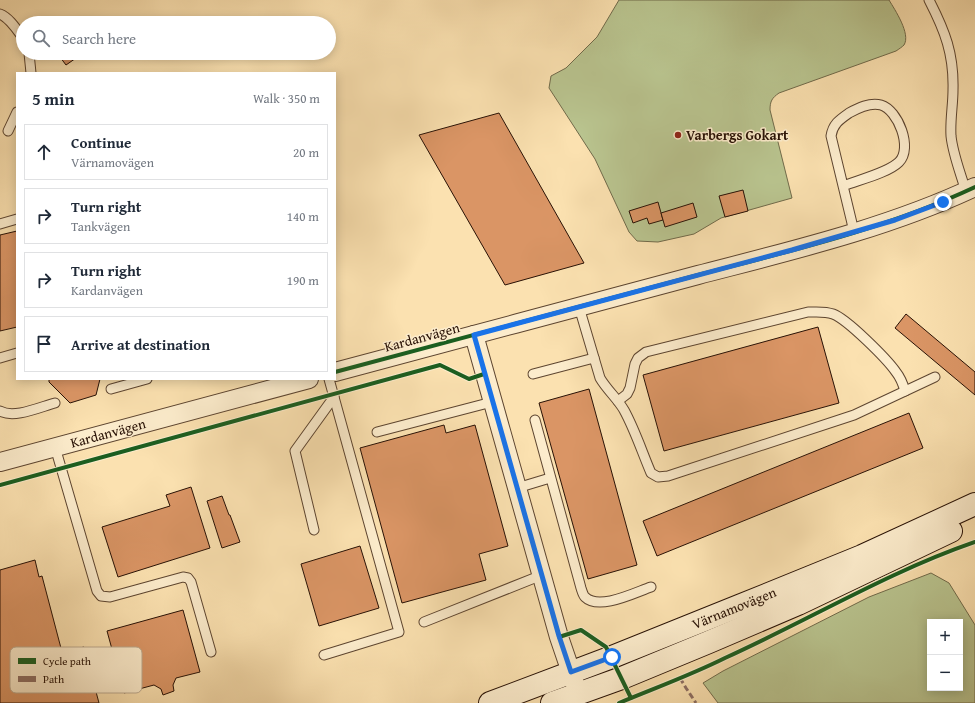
<!DOCTYPE html>
<html lang="en">
<head>
<meta charset="utf-8">
<style>
	body { margin:0; font-family:"Gentium Book Plus",serif; background:#f2f2f3; color:#1f2937 }
	.controls { position:absolute; right:12px; bottom:12px; display:grid; overflow:hidden; border-radius:0px; box-shadow:0 2px 10px #0003 }
	.controls button { width:36px; height:36px; display:grid; place-items:center; padding:0; border:0; border-bottom:1px solid #e0e1e3; background:#fff; color:#1f2937; font:20px sans-serif }
	.stop { position:absolute; width:12px; height:12px; margin:-9px; border:3px solid #1a73e8; border-radius:50%; background:#fff }
	.stop.end { background:#1a73e8; border-color:#fff; box-shadow:0 1px 4px #0008 }
	.list { margin:0; padding:0; list-style:none }
	h2 { display:flex; justify-content:space-between; align-items:center; height:52px; margin:0; padding:0 16px; font-size:17px }
	h2 small { font-size:13px; font-weight:400; color:#747a83 }
	.list li { display:grid; grid-template-columns:26px 1fr auto; gap:12px; align-items:center; box-sizing:border-box; height:56px; margin:0 8px 8px; padding:0 8px; border:1px solid #e0e1e3; border-radius:0px }
	.list b { display:block; font-size:15px; white-space:nowrap }
	.list p { margin:0; font-size:13px; white-space:nowrap; color:#747a83 }
	.list em { font-size:13px; font-style:normal; color:#747a83 }
	.icon { flex:none; width:22px; height:22px; fill:none; stroke:currentColor; stroke-width:2; stroke-linecap:round; stroke-linejoin:round }
	.map { position:relative; flex:none; width:975px; height:703px; overflow:hidden }
	.search { position:absolute; background:#fff; box-shadow:0 2px 10px #0003; left:16px; top:16px; width:320px; height:44px; display:flex; align-items:center; gap:10px; box-sizing:border-box; padding:0 14px; border-radius:22px; color:#747a83; font-size:15px }
	.panel { position:absolute; background:#fff; box-shadow:0 2px 10px #0003; left:16px; top:72px; width:320px; height:308px; border-radius:0px }
	.map>svg:first-child { display:block }
	.green { fill:#b9c48f; stroke:#706a4a; fill-rule:evenodd }
	.building { fill:#da9565; stroke:#281105 }
	.lines { fill:none; stroke-linecap:round; stroke-linejoin:round }
	.lane-casing { stroke:#5d4530; stroke-width:11 }
	.street-casing { stroke:#5d4530; stroke-width:20 }
	.secondary-casing { stroke:#281105; stroke-width:24 }
	.lane { stroke:#fceccc; stroke-width:9 }
	.street { stroke:#fceccc; stroke-width:18 }
	.secondary { stroke:#fceccc; stroke-width:22 }
	.quiet { stroke:#8d6e63; stroke-width:3; stroke-dasharray:6 3; stroke-linecap:butt }
	.cycleway-casing { stroke:#fceccc; stroke-width:6 }
	.cycleway { stroke:#1b5e20; stroke-width:4 }
	.route { stroke:#1a73e8; stroke-width:5 }
	.poi-dot { fill:#8f2418; stroke:#fceccc; stroke-width:1.5 }
	.labels { text-anchor:middle; stroke-width:3; stroke-linejoin:round; paint-order:stroke }
	.poi-label { font-size:14px; font-weight:bold; fill:#281105; stroke:#fceccc; text-anchor:start }
	.street-label { font-size:14px; fill:#281105; stroke:#fceccc }
	.key { fill:#fceccc; stroke:#bcaa90; stroke-width:1 }
	.key-label { font-size:11px; fill:#281105 }
</style>
</head>
<body>
<div class="map">
<svg width="975" height="703" viewBox="0 0 975 703">
	<rect width="100%" height="100%" fill="#fbe1b0"/>
	<filter id="stains"><feTurbulence type="fractalNoise" baseFrequency=".005" numOctaves="4"/><feColorMatrix values="0 0 0 0 .2 0 0 0 0 .09 0 0 0 0 .02 0 0 0 .5 -.17"/></filter>
	<radialGradient id="worn" r=".72"><stop offset=".6" stop-color="#630" stop-opacity="0"/><stop offset="1" stop-color="#630" stop-opacity=".3"/></radialGradient>
	<g class="green">
		<path d="M619,0H889C895,10 911,34 904,45C902,47 899,49 896,51L779,93C772,98 770,101 770,110L792,198L721,218L694,234L658,242L637,241L629,232L595,159L549,88L551,76L566,68L597,37Z"/>
		<path d="M931,573L949,583L975,625V703H718L703,683L723,671L869,597ZM930,622H960V688H930Z"/>
	</g>
	<g class="building">
		<path d="M57,53H77L79,56L66,65Z"/>
		<path d="M499,113L584,263L505,285L419,135Z"/>
		<path d="M743,190L748,211L725,217L719,196Z"/>
		<path d="M658,202L663,220L649,224L647,218L633,223L629,211Z"/>
		<path d="M693,203L697,217L665,227L661,213Z"/>
		<path d="M17,231V327L0,331V235Z"/>
		<path d="M906,314L975,372V395L895,328Z"/>
		<path d="M818,327L839,403L664,451L643,375Z"/>
		<path d="M49,379H100L96,395L70,403L49,382Z"/>
		<path d="M589,389L637,565L588,579L539,403Z"/>
		<path d="M909,413L923,448L657,556L643,521Z"/>
		<path d="M444,425L446,433L475,425L508,546L479,554L486,580L402,603L360,448Z"/>
		<path d="M191,487L210,548L118,577L102,527L170,506L166,495Z"/>
		<path d="M222,496L229,515H230L240,542L222,548L207,501Z"/>
		<path d="M360,546L379,608L319,626L301,564Z"/>
		<path d="M35,560L39,577L42,576L62,652L84,647L99,703H0V570Z"/>
		<path d="M183,610L200,672L176,678L173,685L174,691L163,695L161,689L154,685L124,693L107,631Z"/>
	</g>
	<g class="lines">
		<g class="lane-casing">
			<g id="lane">
				<path d="M929,0C945,31 954,54 953,90C953,105 950,120 951,136C953,155 961,174 966,192"/>
				<path d="M0,14C10,18 17,30 23,38"/>
				<path d="M29,53L31,73"/>
				<path d="M8,131L17,112"/>
				<path d="M843,186C858,180 888,173 899,162C913,148 898,110 881,105C870,102 858,108 849,113C839,120 833,124 831,136L851,219L854,232"/>
				<path d="M0,224L17,219"/>
				<path d="M579,307L600,378C607,390 617,398 624,410C635,430 642,452 651,473L658,477L668,476L854,415L935,377"/>
				<path d="M0,358L17,353"/>
				<path d="M533,374L594,358"/>
				<path d="M111,389L147,379"/>
				<path d="M618,401L627,394L630,388L635,364L638,358L646,352L808,312C817,312 825,311 833,314C847,319 887,359 896,372C900,377 903,384 905,391"/>
				<path d="M0,411C14,419 40,407 55,403"/>
				<path d="M535,420L581,588C582,591 583,595 585,597C599,611 636,592 651,587"/>
				<path d="M377,432L492,402"/>
				<path d="M55,447L97,591L101,596L110,597L183,577L188,578L191,582L211,652"/>
				<path d="M517,488L550,478"/>
				<path d="M314,530L295,451L334,397"/>
				<path d="M424,622L542,575"/>
				<path d="M324,655L399,632L329,379"/>
			</g>
		</g>
		<g class="street-casing">
			<g id="street">
				<path d="M474,335L559,637L575,684"/>
				<path d="M335,372C456,340 577,307 698,275C790,251 888,228 975,187"/>
				<path d="M0,462L309,379"/>
			</g>
		</g>
		<g class="secondary-casing">
			<g id="secondary">
				<path d="M490,703L612,657L739,606L862,556L975,504"/>
				<path d="M552,703L622,678L709,642L798,604L951,531"/>
			</g>
		</g>
		<use href="#lane" class="lane"/>
		<use href="#street" class="street"/>
		<use href="#secondary" class="secondary"/>
		<path class="quiet" d="M680,678L686,688L696,703"/>
		<g class="cycleway-casing">
			<g id="cycleway">
				<path d="M335,372C456,340 577,307 698,275C790,251 888,228 975,187"/>
				<path d="M0,485L440,365L469,379L484,374"/>
				<path d="M559,637L581,630L606,647L631,698"/>
				<path d="M619,703C655,688 691,675 725,658C809,620 888,572 975,542"/>
			</g>
		</g>
		<use href="#cycleway" class="cycleway"/>
	</g>
	<g class="lines">
		<path class="route" d="M612,657L571,672L559,636L474,335L792,250L895,220L943,202"/>
	</g>
	<circle class="poi-dot" cx="678" cy="135" r="4"/>
	<g class="labels">
		<g class="poi-label">
			<text x="686" y="140">Varbergs Gokart</text>
		</g>
		<g class="street-label">
			<text transform="translate(422 337) rotate(-15)" y="5">Kardanvägen</text>
			<text transform="translate(108 433) rotate(-15)" y="5">Kardanvägen</text>
			<text transform="translate(734 608) rotate(-22)" y="5">Värnamovägen</text>
		</g>
	</g>
	<rect x="10" y="647" width="132" height="46" rx="6" class="key"/>
	<rect x="18" y="658" width="18" height="6" fill="#1b5e20"/>
	<rect x="18" y="676" width="18" height="6" fill="#8d6e63"/>
	<g class="key-label">
		<text x="43" y="665">Cycle path</text>
		<text x="43" y="683">Path</text>
	</g>
	<rect width="100%" height="100%" filter="url(#stains)"/>
	<rect width="100%" height="100%" fill="url(#worn)"/>
</svg>
<div class="controls">
<button>+</button>
<button>−</button>
</div>
<div class="stop" style="left:612px;top:657px"></div>
<div class="stop end" style="left:943px;top:202px"></div>
<div class="search"><svg class="icon" aria-label="search" viewBox="0 0 24 24"><circle cx="10" cy="10" r="6"/><path d="M15 15l6 6"/></svg>Search here</div>
<section class="panel">
<h2>5 min<small>Walk · 350 m</small></h2>
<ul class="list">
<li><svg class="icon" aria-label="ahead" viewBox="0 0 24 24"><path d="M12 20V5M6 11l6-6 6 6"/></svg><div><b>Continue</b><p>Värnamovägen</p></div><em>20 m</em></li>
<li><svg class="icon" aria-label="right" viewBox="0 0 24 24"><path d="M7 20v-9h11M14 6l5 5-5 5"/></svg><div><b>Turn right</b><p>Tankvägen</p></div><em>140 m</em></li>
<li><svg class="icon" aria-label="right" viewBox="0 0 24 24"><path d="M7 20v-9h11M14 6l5 5-5 5"/></svg><div><b>Turn right</b><p>Kardanvägen</p></div><em>190 m</em></li>
<li><svg class="icon" aria-label="arrive" viewBox="0 0 24 24"><path d="M6 21V4h12l-3 4 3 4H6"/></svg><div><b>Arrive at destination</b></div></li>
</ul>
</section>
</div>
</body>
</html>
